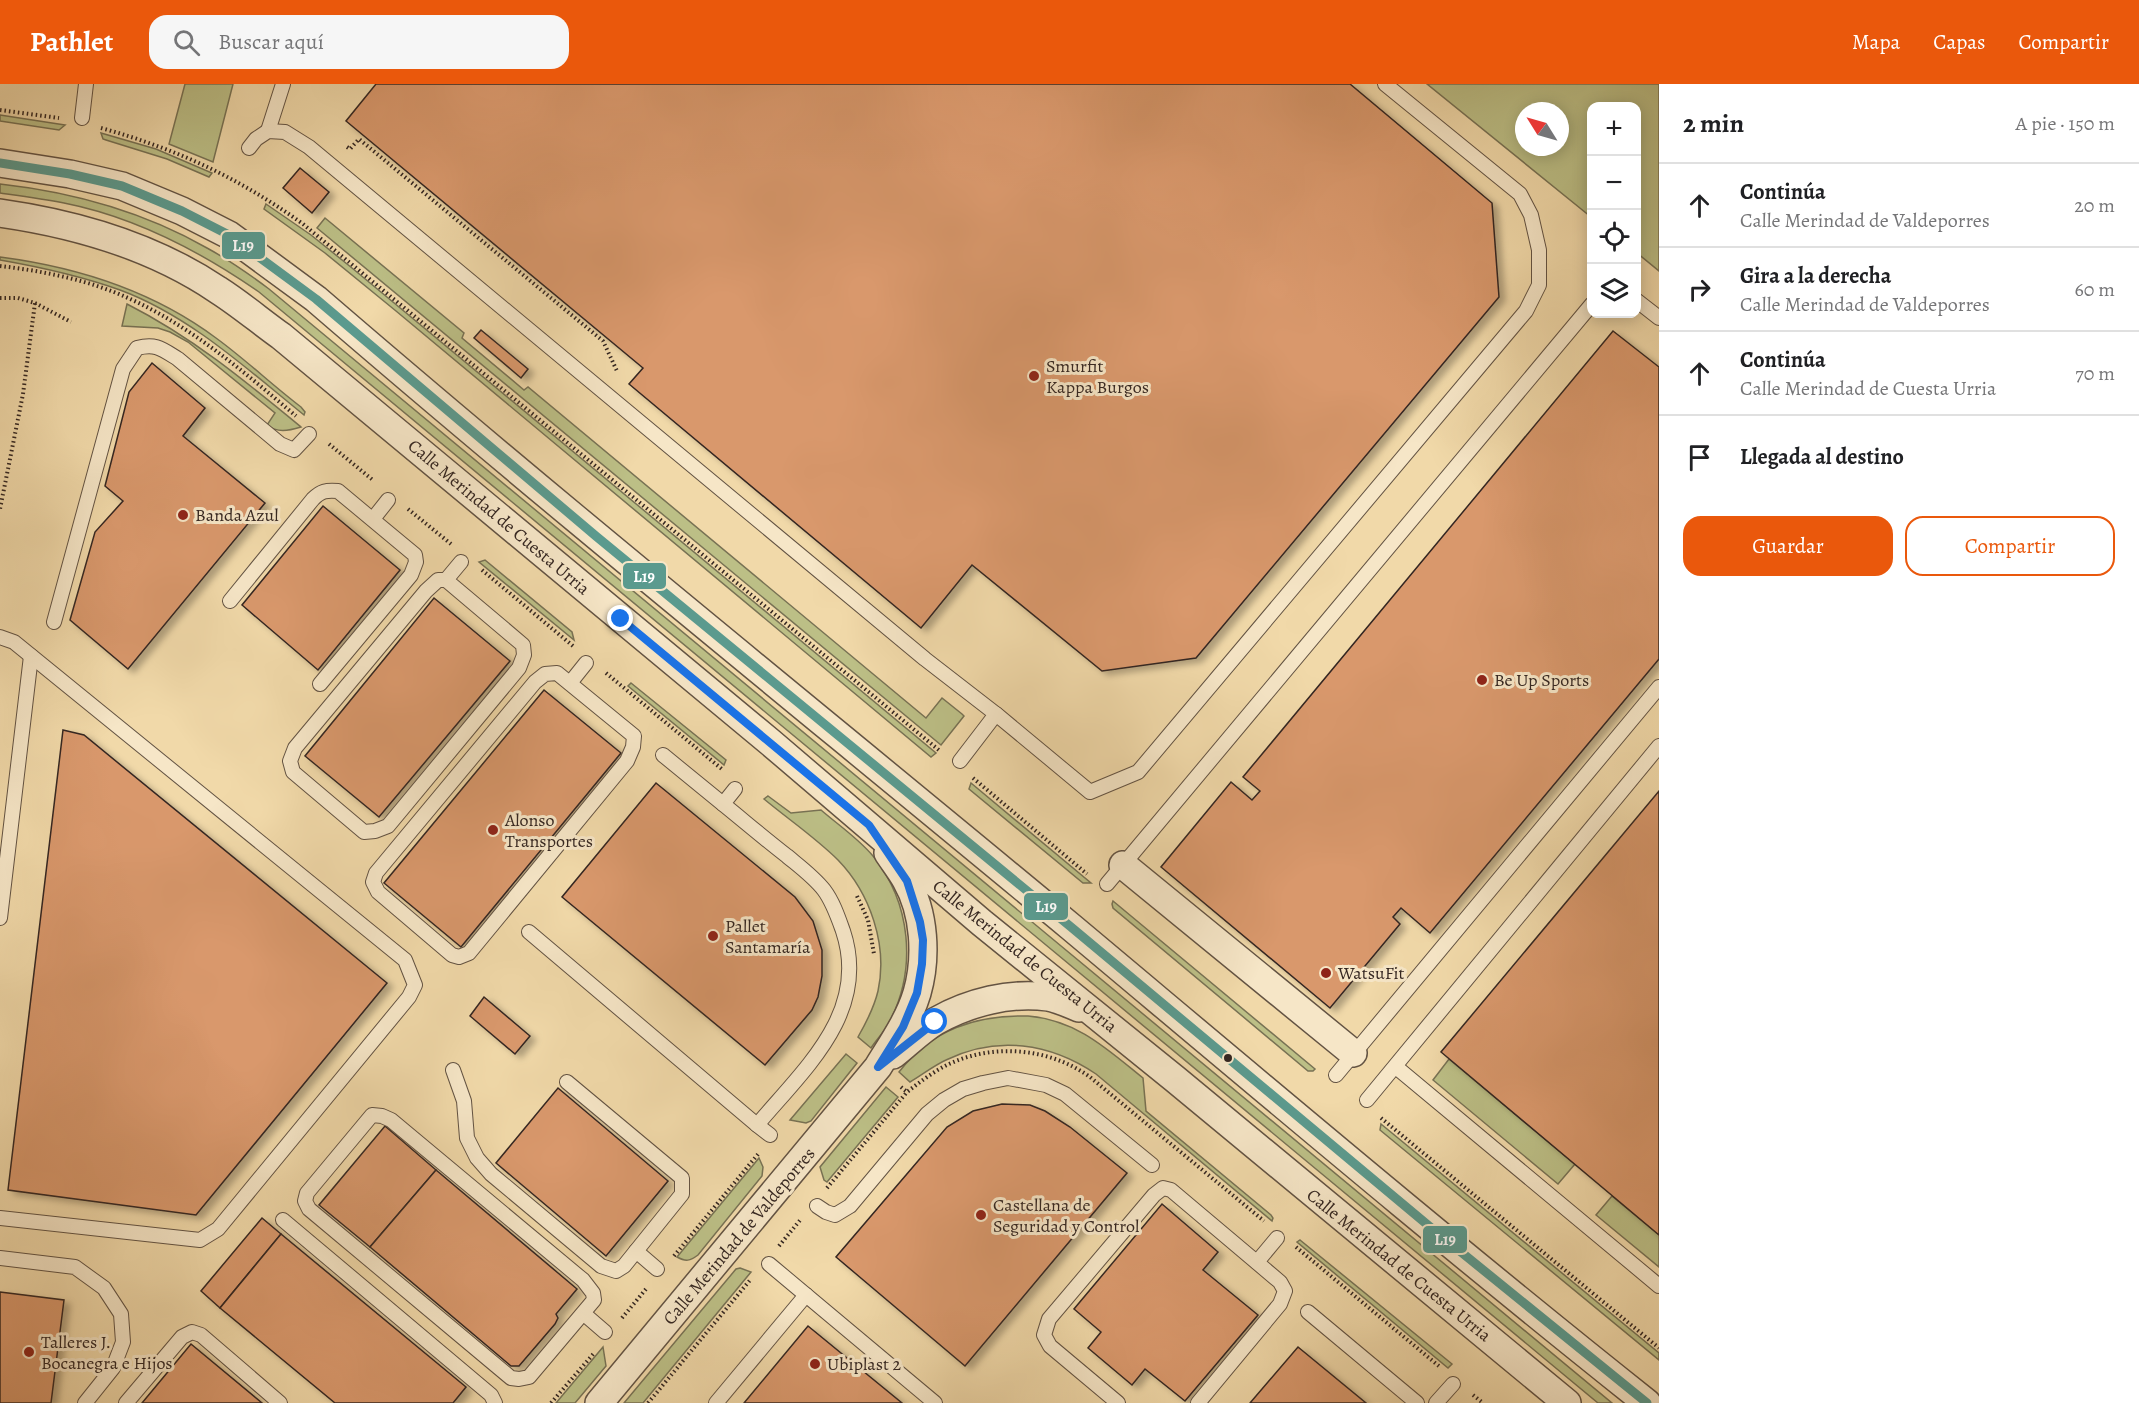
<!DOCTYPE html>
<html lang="es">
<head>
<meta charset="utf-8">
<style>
	body { margin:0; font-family:Alegreya,serif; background:#f6f6f6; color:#202124 }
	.controls { position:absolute; right:18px; top:18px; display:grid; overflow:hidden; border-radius:12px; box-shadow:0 3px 15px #0003 }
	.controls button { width:54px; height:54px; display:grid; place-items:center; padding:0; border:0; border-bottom:2px solid #e0e0e0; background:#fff; color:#202124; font:30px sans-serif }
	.compass { position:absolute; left:1515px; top:18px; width:54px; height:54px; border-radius:50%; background:#fff; box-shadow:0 3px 15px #0003; rotate:307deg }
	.stop { position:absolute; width:18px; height:18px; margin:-14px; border:4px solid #1a73e8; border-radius:50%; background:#fff }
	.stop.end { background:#1a73e8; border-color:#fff; box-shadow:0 2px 6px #0008 }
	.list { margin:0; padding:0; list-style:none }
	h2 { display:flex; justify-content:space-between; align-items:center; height:78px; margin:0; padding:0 24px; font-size:26px }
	h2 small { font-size:20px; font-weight:400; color:#757577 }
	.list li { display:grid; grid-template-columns:39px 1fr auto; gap:18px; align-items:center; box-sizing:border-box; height:84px; padding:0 24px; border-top:2px solid #e0e0e0 }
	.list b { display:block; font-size:22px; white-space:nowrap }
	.list p { margin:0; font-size:20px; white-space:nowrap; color:#757577 }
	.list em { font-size:20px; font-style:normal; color:#757577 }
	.actions { display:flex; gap:12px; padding:18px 24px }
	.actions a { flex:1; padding:14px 0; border:2px solid #ea580c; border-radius:18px; text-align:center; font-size:21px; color:#ea580c }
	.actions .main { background:#ea580c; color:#fff }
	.icon { flex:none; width:33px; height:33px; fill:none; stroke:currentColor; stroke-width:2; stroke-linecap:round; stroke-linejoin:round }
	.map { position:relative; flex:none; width:1659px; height:1319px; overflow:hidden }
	header { display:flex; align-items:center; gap:36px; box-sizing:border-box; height:84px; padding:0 30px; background:#ea580c; color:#fff }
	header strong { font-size:28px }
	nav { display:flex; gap:33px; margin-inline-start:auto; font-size:21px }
	.search { width:420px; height:54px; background:#f6f6f6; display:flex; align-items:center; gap:15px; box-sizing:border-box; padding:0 21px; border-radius:18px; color:#757577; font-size:22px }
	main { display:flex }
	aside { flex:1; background:#fff }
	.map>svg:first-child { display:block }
	.green { fill:#bcbf86; stroke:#787254; stroke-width:1.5; fill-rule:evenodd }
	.building { fill:#d9986c; stroke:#342621; stroke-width:1.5; filter:url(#shadow) }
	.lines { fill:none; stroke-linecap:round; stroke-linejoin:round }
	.service-casing { stroke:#635343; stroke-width:16 }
	.minor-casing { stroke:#635343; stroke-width:30 }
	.path { stroke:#342621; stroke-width:4; stroke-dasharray:1.5 3; stroke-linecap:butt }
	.service { stroke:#f6e6c7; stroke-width:14 }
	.minor { stroke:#f6e6c7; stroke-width:27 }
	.bus-1-casing { stroke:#f6e6c7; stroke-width:14 }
	.bus-1 { stroke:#5b9a8e; stroke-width:9 }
	.route { stroke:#1a73e8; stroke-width:8 }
	.poi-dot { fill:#8f2418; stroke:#f6e6c7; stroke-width:2 }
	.bus-dot { fill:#342621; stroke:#f6e6c7; stroke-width:2 }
	.labels { text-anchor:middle; stroke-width:6; stroke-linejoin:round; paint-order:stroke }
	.poi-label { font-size:18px; fill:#342621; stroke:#f6e6c7; text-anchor:start }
	.street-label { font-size:18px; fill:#342621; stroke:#f6e6c7 }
	.line-badge { stroke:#f6e6c7; stroke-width:2 }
	.badge-label { font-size:16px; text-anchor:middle; font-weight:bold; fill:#fff }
</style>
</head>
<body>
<header>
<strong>Pathlet</strong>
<div class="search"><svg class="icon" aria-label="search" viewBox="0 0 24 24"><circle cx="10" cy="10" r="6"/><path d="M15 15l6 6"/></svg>Buscar aquí</div>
<nav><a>Mapa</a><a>Capas</a><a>Compartir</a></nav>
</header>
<main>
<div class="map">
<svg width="1659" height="1319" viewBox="0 0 1659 1319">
	<defs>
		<filter id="shadow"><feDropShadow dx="6" dy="4" stdDeviation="3" flood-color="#0004"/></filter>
	</defs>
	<rect width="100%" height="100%" fill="#f1d9a9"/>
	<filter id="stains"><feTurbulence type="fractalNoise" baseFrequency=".00333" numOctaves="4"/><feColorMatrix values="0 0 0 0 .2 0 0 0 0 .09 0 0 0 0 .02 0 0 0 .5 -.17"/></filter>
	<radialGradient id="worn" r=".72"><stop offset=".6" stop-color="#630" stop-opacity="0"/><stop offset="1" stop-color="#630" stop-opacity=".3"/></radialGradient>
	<g class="green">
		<path d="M185,0H233L213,78L169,60Z"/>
		<path d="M1427,0H1659V187L1637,169L1636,22H1592L1591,133ZM1524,27H1560V63H1524Z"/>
		<path d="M0,31L65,41L59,46L0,37Z"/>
		<path d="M101,49L156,65L212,89L209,93L167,75L106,56L103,55Z"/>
		<path d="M0,100C72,108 144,128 207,164C229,176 249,190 269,205L1612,1319H1598L259,208C200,167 135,133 64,119C43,115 21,112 0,109Z"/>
		<path d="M266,120L311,151L352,184L936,669L931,673L396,227L325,169L264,125Z"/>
		<path d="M325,134L464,249L462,254L524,306L528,303L926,634L942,614L962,630L964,632L941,661L317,144Z"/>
		<path d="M0,173C77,183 153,207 216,254C245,275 272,301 301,323L305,328L304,331C247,285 190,232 120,206C81,192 40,183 0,176Z"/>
		<path d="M127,220C192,253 244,296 301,343C288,347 277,349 267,341L275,329L188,258L170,248L158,244L122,242Z"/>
		<path d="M485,476L572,548L574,556L479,478Z"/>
		<path d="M631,599L726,676L724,681L628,602Z"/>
		<path d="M971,699L1091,799H1083L969,705Z"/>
		<path d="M768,712L791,729L821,726C837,740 858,754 873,772C911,819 917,884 890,937C885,947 877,955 871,964L858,953C866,939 874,924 878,907C888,861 870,809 838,776C816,754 788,735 764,715Z"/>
		<path d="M1113,817L1315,985L1313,987H1308L1113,824L1112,820Z"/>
		<path d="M1028,932C1077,936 1107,965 1143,994L1146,1027L1271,1131L1273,1134L1272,1137L1096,990C1050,959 997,951 946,976C933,982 922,991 910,998L899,988C932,945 976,931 1028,932Z"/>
		<path d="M846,970L857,979L811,1037L806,1039L790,1036Z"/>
		<path d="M1449,975L1575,1080L1558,1100L1433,996Z"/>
		<path d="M886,1003L898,1013L827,1098L824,1096L820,1083Z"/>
		<path d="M1381,1040L1659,1269V1276L1380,1046Z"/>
		<path d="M759,1074L763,1083L762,1092L698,1171C690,1177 686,1178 677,1173Z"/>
		<path d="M1612,1112L1659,1151V1183L1596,1131Z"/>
		<path d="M1300,1156L1452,1280L1448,1284L1297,1158Z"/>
		<path d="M740,1184L751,1188L643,1319H624L736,1185Z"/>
		<path d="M603,1263L606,1282L575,1319H556Z"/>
	</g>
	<g class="building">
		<path d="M376,0H1350L1492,119L1499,213L1196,574L1102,587L972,481L921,544L629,300L643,284L346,37Z"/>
		<path d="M300,84L329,108L312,129L283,104Z"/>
		<path d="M481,246L528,285L521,294L474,254Z"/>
		<path d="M1613,247L1659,283V575L1430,849L1401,824L1393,833L1400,840L1330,924L1161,783L1231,698L1252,716L1260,707L1243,693Z"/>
		<path d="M152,279L205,324L183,352L265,419L128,585L70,536L95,448L123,417L105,402L129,308Z"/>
		<path d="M323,422L400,486L318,586L242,521Z"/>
		<path d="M434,514L510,577L379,733L305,672Z"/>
		<path d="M544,606L621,669L461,863L384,799Z"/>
		<path d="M63,646L84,651L387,899L196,1131L8,1106Z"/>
		<path d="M656,699L795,813L813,837L822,866V892L818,913L812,926L765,981L562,813Z"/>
		<path d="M1659,707V1151L1441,968Z"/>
		<path d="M484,913L530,952L515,970L470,932Z"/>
		<path d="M558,1004L668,1097L606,1172L496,1079Z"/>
		<path d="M1002,1020L1030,1021L1045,1027L1070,1043L1127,1089L965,1282L836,1173L947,1043L973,1027Z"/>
		<path d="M385,1042L436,1086L370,1163L319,1121Z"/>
		<path d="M436,1086L577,1205L556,1230L558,1234L555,1240L519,1282H511L370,1163Z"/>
		<path d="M1162,1120L1218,1168L1203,1186L1258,1231L1185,1317L1145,1285L1132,1301L1088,1264L1101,1248L1074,1225Z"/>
		<path d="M262,1134L281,1150L220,1224L201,1207Z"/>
		<path d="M281,1150L466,1303L453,1319H335L220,1224Z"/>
		<path d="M0,1208L64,1216L51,1319H0Z"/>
		<path d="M808,1242L902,1319H744Z"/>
		<path d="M191,1260L262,1319H142Z"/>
		<path d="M1298,1263L1366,1319H1250Z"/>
	</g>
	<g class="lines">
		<g class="service-casing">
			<g id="service">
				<path d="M82,34L86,0"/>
				<path d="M268,47L283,0"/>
				<path d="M249,64L256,55L268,47L285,48L309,63L925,575L996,630"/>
				<path d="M1636,216L1659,234"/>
				<path d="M373,435L388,416"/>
				<path d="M446,496H438L426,507L295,664L290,677L293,688L364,748L375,747L388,742L519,584L524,571L523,561L446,496L461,478"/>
				<path d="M230,517L313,415C321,407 326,406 338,407L415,471L416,478L411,491L320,600"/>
				<path d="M54,538L123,285L137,264C156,259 162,265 178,275L280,360L294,366L309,350"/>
				<path d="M0,553L14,558L405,876L415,901L409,913L218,1145L200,1156L0,1134"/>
				<path d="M557,589L634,652L633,663L627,677L469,869L459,873L452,871L378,808L373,798L376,789L535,598L545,590Z"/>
				<path d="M570,599L586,579"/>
				<path d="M663,671L723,720"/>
				<path d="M960,677L996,630L1090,708L1138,688L1526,227L1539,201V166L1531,131L1520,110L1385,0"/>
				<path d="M1107,800L1592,220"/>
				<path d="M0,834L31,572"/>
				<path d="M529,848L757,1041C805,984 870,928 843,847C838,833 833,818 824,806C814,793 799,782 787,772C765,755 744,737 723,720L735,705"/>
				<path d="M1396,983L1659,1202"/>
				<path d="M453,986L464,1017L467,1054L477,1074L491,1090L601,1182L616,1187L624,1182L682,1110V1094L567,998"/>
				<path d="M1336,991L1659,603"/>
				<path d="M1367,1016L1659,662"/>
				<path d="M757,1041L770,1051"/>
				<path d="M817,1122L826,1128L835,1131L850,1122L927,1030L944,1016L963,1005L983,999L1008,994L1046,1001L1065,1010L1152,1081"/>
				<path d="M283,1136L491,1311L495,1319"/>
				<path d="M636,1167L657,1185"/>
				<path d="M0,1174L75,1183L104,1204L121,1230L123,1258L113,1284L85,1319"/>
				<path d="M1257,1178L1277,1154"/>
				<path d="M769,1180L935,1319"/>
				<path d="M1308,1228L1417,1319"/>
				<path d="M583,1229L594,1216L593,1209L583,1196L391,1036L382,1032L372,1031L307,1109L305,1117L309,1125L511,1294L519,1295L529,1293L583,1229L605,1248"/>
				<path d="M126,1319L182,1253L192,1248L201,1251L280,1319"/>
				<path d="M716,1319L806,1211"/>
				<path d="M1118,1319L1050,1262L1044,1251L1049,1235L1154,1111L1163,1104L1171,1106L1280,1198L1285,1207L1280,1220L1198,1319"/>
				<path d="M1436,1319L1453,1300"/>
			</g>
		</g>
		<g class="minor-casing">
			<g id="minor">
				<path d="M0,79L70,90L122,102L182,127L229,151L316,215C564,429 819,634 1071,843C1262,1003 1452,1164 1647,1319"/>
				<path d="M0,129C77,140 153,162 218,206C240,220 260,237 281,252L770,658L982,839L1175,995L1567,1319"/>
				<path d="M1123,781L1353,969"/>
				<path d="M893,971C907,960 921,946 936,937C970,918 1010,908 1048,913C1059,915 1069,920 1079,924"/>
				<path d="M599,1319L878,983C892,960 909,936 917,909C927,874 925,829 906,796C901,787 894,778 888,769"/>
			</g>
		</g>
		<g class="path">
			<path d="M0,26L59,34"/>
			<path d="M101,44C177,65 239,94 303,140L940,667"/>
			<path d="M347,63L350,65L359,55L603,257L617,287"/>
			<path d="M0,182C43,187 89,196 128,214C191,242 244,288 296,332"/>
			<path d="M0,214H18L35,219L23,310L0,425"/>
			<path d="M35,219L71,238"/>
			<path d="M329,360L374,397"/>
			<path d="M408,425L451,460"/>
			<path d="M482,486L573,562"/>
			<path d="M606,589L723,686"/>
			<path d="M973,694L1087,790"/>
			<path d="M857,812L868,836L874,870"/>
			<path d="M901,1003L907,1008C920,998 934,987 949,980C994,959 1050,964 1090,993L1264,1137"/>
			<path d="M1381,1034L1659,1264"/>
			<path d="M827,1104L907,1008"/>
			<path d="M779,1162L801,1135"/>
			<path d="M1296,1163L1440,1283"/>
			<path d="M674,1172L759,1069"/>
			<path d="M622,1234L646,1205"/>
			<path d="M1473,1311L1483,1319"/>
			<path d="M551,1319L595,1268"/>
			<path d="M648,1319L751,1195"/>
		</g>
		<use href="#service" class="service"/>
		<use href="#minor" class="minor"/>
		<g class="bus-1-casing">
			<path id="bus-1" d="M0,79L70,90L122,102L182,127L229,151L316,215L597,453L1071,843L1429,1142L1647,1319"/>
		</g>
		<use href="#bus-1" class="bus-1"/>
	</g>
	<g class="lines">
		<path class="route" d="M621,535L869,741L907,797L920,838L923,856L922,880L917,909L903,943L878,983L935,938"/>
	</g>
	<g class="poi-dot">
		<circle cx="1034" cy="292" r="6"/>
		<circle cx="183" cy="431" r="6"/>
		<circle cx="1482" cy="596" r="6"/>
		<circle cx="493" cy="746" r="6"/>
		<circle cx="713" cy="852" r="6"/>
		<circle cx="1326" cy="889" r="6"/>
		<circle cx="981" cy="1131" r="6"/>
		<circle cx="29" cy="1268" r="6"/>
		<circle cx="815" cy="1280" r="6"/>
	</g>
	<circle class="bus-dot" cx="1228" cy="974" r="5"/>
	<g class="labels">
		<g class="poi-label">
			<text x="1046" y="288">Smurfit<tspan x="1046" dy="21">Kappa Burgos</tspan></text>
			<text x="195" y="437">Banda Azul</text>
			<text x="1494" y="602">Be Up Sports</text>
			<text x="505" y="742">Alonso<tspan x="505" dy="21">Transportes</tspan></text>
			<text x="725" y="848">Pallet<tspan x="725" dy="21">Santamaría</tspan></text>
			<text x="1338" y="895">WatsuFit</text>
			<text x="993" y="1127">Castellana de<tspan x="993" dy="21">Seguridad y Control</tspan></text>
			<text x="41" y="1264">Talleres J.<tspan x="41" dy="21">Bocanegra e Hijos</tspan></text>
			<text x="827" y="1286">Ubiplast 2</text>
		</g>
		<g class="street-label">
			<text transform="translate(499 433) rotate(40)" y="6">Calle Merindad de Cuesta Urria</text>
			<text transform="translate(1025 872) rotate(39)" y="6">Calle Merindad de Cuesta Urria</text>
			<text transform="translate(739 1152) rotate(-50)" y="6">Calle Merindad de Valdeporres</text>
			<text transform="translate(1399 1181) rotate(39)" y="6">Calle Merindad de Cuesta Urria</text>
		</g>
	</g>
	<g class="line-badge">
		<rect x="221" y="147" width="45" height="29" rx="6" fill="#5b9a8e"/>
		<rect x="622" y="478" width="45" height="28" rx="6" fill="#5b9a8e"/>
		<rect x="1023" y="808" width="46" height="29" rx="6" fill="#5b9a8e"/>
		<rect x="1422" y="1141" width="46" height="29" rx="6" fill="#5b9a8e"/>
	</g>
	<g class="badge-label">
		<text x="243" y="167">L19</text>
		<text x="644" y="498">L19</text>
		<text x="1046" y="828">L19</text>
		<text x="1445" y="1161">L19</text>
	</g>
	<rect width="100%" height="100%" filter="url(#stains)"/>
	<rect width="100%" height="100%" fill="url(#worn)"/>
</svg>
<div class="controls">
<button>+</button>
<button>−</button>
<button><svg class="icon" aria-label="locate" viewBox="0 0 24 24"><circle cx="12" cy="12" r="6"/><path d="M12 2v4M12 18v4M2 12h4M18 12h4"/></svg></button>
<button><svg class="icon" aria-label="layers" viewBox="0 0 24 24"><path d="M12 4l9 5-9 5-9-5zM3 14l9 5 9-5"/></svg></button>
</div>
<svg class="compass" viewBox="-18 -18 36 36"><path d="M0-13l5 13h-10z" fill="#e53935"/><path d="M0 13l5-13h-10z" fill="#757577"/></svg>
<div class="stop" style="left:935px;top:938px"></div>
<div class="stop end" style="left:621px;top:535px"></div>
</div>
<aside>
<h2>2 min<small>A pie · 150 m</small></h2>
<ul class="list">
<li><svg class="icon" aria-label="ahead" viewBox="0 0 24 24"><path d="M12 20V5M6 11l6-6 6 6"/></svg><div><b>Continúa</b><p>Calle Merindad de Valdeporres</p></div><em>20 m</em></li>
<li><svg class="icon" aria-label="right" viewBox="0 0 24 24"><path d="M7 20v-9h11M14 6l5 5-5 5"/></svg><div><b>Gira a la derecha</b><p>Calle Merindad de Valdeporres</p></div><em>60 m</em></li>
<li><svg class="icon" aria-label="ahead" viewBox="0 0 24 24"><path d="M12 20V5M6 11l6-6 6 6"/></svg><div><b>Continúa</b><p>Calle Merindad de Cuesta Urria</p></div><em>70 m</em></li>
<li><svg class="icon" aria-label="arrive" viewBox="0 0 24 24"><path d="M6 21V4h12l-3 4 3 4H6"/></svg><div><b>Llegada al destino</b></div></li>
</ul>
<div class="actions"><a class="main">Guardar</a><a>Compartir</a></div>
</aside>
</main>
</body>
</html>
